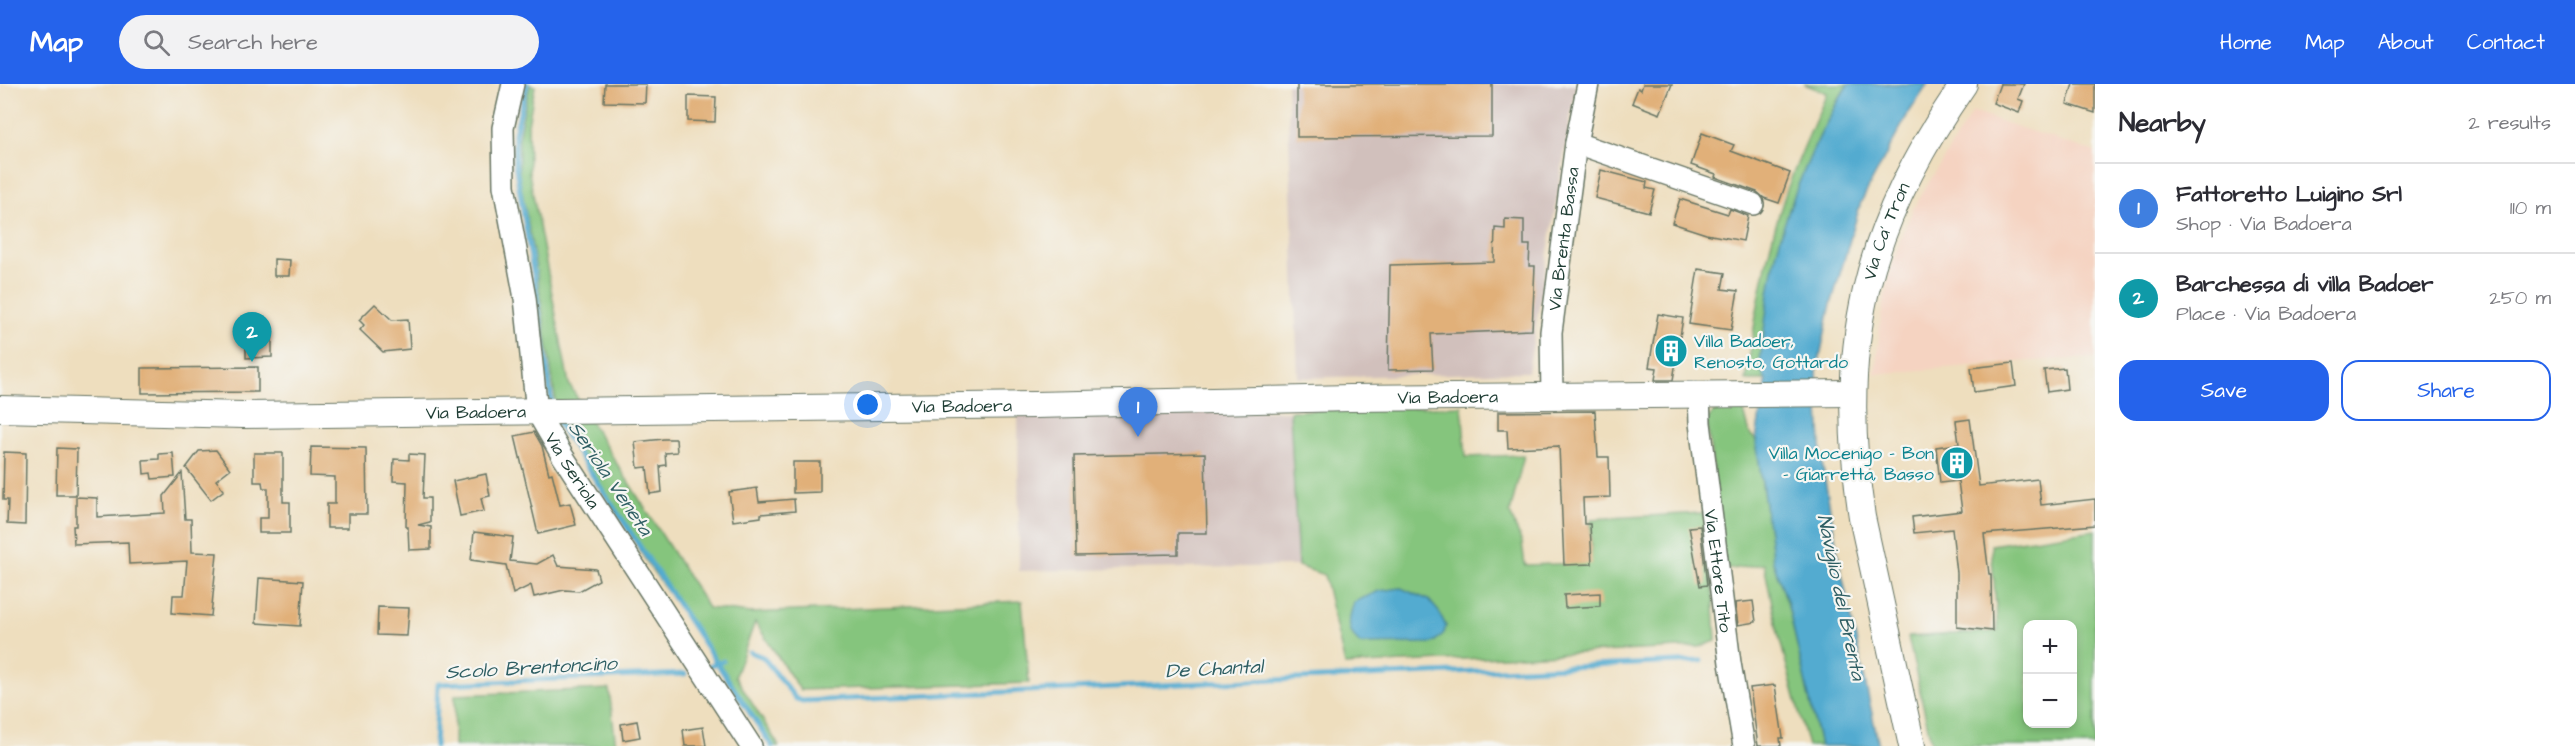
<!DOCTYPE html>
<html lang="en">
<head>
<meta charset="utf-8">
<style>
	body { margin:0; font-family:"Architects Daughter",sans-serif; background:#f2f2f3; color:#2b2b33 }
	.controls { position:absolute; right:18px; bottom:18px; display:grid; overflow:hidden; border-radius:12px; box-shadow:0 3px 9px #0003 }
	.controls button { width:54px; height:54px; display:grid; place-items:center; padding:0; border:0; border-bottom:2px solid #e1e1e2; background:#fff; color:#2b2b33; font:30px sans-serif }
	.you { position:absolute; left:868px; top:321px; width:21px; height:21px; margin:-15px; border:4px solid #fff; border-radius:50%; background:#1a73e8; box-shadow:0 0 0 9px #1a73e833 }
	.badge { display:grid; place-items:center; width:39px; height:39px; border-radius:50%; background:#2563eb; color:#fff; font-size:20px; font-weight:700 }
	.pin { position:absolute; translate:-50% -50px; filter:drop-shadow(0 2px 3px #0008) }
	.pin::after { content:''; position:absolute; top:32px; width:21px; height:18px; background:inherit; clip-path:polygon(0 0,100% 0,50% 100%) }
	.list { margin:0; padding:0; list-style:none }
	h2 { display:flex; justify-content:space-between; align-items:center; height:78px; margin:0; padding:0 24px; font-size:26px }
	h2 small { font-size:20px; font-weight:400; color:#7c7c81 }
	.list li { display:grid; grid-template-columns:39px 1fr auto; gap:18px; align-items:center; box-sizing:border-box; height:90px; padding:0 24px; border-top:2px solid #e1e1e2 }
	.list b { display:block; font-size:22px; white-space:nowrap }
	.list p { margin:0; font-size:20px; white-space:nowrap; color:#7c7c81 }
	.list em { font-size:20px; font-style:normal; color:#7c7c81 }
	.actions { display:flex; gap:12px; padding:18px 24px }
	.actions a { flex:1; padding:14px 0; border:2px solid #2563eb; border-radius:18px; text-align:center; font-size:21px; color:#2563eb }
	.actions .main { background:#2563eb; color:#fff }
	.icon { flex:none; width:33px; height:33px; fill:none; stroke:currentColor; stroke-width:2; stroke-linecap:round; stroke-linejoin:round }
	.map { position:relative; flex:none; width:2095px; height:662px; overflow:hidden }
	header { display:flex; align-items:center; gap:36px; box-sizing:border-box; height:84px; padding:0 30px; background:#2563eb; color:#fff }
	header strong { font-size:28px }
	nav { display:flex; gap:33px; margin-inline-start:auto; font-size:21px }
	.search { width:420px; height:54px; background:#f2f2f3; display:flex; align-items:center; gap:15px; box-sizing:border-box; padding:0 21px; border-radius:33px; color:#7c7c81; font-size:22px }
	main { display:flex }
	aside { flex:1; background:#fff }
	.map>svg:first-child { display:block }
	.built { fill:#f5d3c1 }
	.industrial { fill:#d1c0bc }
	.green { fill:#85c57d; stroke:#528158; stroke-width:1.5; fill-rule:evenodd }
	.water { fill:#52abd0; stroke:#387482; stroke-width:1.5 }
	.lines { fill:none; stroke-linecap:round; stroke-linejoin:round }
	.stream { stroke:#52abd0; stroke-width:5 }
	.building { fill:#e1b079 }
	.minor-casing { stroke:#677564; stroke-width:24 }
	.major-casing { stroke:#677564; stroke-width:28 }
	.minor { stroke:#fff; stroke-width:21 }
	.major { stroke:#fff; stroke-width:26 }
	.labels { text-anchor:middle; stroke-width:4.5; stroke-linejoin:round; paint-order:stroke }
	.street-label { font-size:18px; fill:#1f3d34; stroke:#f6f6f2 }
	.culture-label { font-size:18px; fill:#0d838f; stroke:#f6f6f2; text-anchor:start }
	.water-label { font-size:20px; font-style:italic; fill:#2e5e63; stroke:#f6f6f2 }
</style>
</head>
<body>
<header>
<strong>Map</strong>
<div class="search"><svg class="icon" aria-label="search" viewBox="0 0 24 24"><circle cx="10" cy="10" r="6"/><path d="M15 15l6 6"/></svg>Search here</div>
<nav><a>Home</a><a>Map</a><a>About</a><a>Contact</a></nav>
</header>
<main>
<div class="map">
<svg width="2095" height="662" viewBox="0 0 2095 662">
	<rect width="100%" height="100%" fill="#f6f6f2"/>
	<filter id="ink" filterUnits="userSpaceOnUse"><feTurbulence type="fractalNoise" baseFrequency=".0167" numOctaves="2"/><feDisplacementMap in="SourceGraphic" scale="12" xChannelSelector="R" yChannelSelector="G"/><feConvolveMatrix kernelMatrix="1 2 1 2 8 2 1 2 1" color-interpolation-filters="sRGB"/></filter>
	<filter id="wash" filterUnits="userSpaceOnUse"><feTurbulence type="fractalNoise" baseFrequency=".008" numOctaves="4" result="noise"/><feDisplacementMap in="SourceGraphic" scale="24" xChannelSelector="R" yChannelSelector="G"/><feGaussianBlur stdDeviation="1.35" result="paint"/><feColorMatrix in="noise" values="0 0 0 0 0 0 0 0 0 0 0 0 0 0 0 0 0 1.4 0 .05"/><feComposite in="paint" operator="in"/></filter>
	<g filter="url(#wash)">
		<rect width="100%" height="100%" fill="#eedebe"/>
		<path class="built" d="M1972,28L2095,68V274L2028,277L1875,290L1881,232L1889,191L1902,150L1914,123Z"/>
		<g class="industrial">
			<path d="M1287,0H1576L1528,288L1298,294Z"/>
			<path d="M1290,327L1298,482L1019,487L1018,331Z"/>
		</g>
		<g class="green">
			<path d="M1804,0H1848L1836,19L1761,286L1766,296H1746C1755,234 1765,171 1785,111C1797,77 1813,43 1827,9Z"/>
			<path d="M530,1L535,2L528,40L529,89L569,300L581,320H556L537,189L519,91V49Z"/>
			<path d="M1462,322L1466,373L1524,371L1510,429L1522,459L1525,481L1591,479V435L1703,429L1712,486L1716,557L1699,563L1345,581L1324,491L1298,482L1290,327Z"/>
			<path d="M1743,324L1750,350L1756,356L1773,478L1787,517L1820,662H1808L1778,549L1764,480L1725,486L1707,337C1714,322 1728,324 1743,324Z"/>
			<path d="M559,336L590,337L708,524L750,529L1022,517L1029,599L800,606L755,538L735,592L779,662H771L711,568L650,483Z"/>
			<path d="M2095,446V662H1932L1908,553L1998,547L1991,461ZM2028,540H2072V640H2028Z"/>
			<path d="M609,605L616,662H454L455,611Z"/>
		</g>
		<g class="water">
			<path d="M1848,0H1928L1908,30L1861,118L1830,224L1817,287L1822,379L1840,481L1879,662H1820L1787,517L1773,478L1756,356L1760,330L1765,324L1766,297L1761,286L1760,277C1764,248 1767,219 1772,191C1783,127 1815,55 1848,0Z"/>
			<path d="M1401,504L1429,516L1439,528L1446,542L1444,549L1433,559L1360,560C1346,546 1348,536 1354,518L1379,507Z"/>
		</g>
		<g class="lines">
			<g class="stream">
				<path d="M527,0L515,49V79L534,192L552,321"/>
				<path d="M554,333L772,662"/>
				<path d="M750,568L763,573L796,615L802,617L1701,577"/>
				<path d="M709,582L723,577"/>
				<path d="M435,662L438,600L685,590"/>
			</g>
		</g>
		<g id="blocks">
			<g class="building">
				<path d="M605,0H646L645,19L604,18Z"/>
				<path d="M1297,0H1492V52L1297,53Z"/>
				<path d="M1643,0H1672L1660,30L1632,19L1638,4L1641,6Z"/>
				<path d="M2000,0H2024L2018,15L2023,17L2019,29L1993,19Z"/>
				<path d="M2073,0H2095V29L2067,20Z"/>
				<path d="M688,12L716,13L715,38L688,37Z"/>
				<path d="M1702,49L1734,61L1731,67L1790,89L1779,119L1764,114L1757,108L1715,93L1716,90L1691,81Z"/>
				<path d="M1601,86L1647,98L1646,104L1655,106L1649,128L1595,114Z"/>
				<path d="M1680,115L1728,130L1730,125L1748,132L1743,157L1706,150L1672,139Z"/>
				<path d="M1505,135L1524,136V161H1530L1529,182H1535L1532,246L1431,250L1433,285L1388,286L1390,181L1494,178L1495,144L1505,145Z"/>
				<path d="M274,175L290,176L289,192H274Z"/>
				<path d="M1698,185L1725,189L1722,205L1738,207L1731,246L1689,240Z"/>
				<path d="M375,220L392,236L408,235L410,265L383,268L360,246L364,241L359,236Z"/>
				<path d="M1658,230L1683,234L1673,296H1655L1657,284L1649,283Z"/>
				<path d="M272,251V273L246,274V252Z"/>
				<path d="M2013,279L2016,302L1974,308L1971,284Z"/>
				<path d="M258,283V308L142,309V284Z"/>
				<path d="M2065,284L2067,305L2047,308L2044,286Z"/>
				<path d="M1595,327L1598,373H1609L1610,413L1583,414L1584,440H1590L1592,480L1564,481L1559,362L1508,364L1507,346H1498V328Z"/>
				<path d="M1970,335L1979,402L2038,395L2041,421L2095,415V441L1984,450L1989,490H1991L1992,547L1957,543V489L1952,445L1914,449L1912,433L1962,427L1958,397L1940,399L1936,363L1959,360L1956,337Z"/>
				<path d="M534,348L542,362L549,390L552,389L560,421L570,419L576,441L538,450L515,352Z"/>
				<path d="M664,355H676L677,368L665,369L666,381L660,382L662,408L650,410L647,383L638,384L635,358Z"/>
				<path d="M311,363L366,364L367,430H348V444H327V420H335V393L310,392Z"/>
				<path d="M57,364L77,365L76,411H56Z"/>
				<path d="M216,366L230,385L216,396L224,406L211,416L186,384L199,367Z"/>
				<path d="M4,368L26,369L25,441L7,440L8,416H3Z"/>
				<path d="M173,369L175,393L152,395L151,389L144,390L143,376L159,375V370Z"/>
				<path d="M254,369H283V418H290V449H259V434H268V404H263L262,398H254Z"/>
				<path d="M1205,369L1207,449H1178V470L1076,472L1074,372Z"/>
				<path d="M409,370L425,371L423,414H430V438L418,441L431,443V465L409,466L408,443H406L407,398L393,397L394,375L409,376Z"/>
				<path d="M793,378H820V408L793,409Z"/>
				<path d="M182,389L185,435H191L192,468L217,469L211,532L172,529L173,511H184L187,477L129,480L128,458L74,460L73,442H76V413L97,414V433L165,429L164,412Z"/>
				<path d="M486,390L490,412L481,414L484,427L460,432L453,397Z"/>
				<path d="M757,404L759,418L794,415L795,427L761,430V433L733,437L729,408Z"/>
				<path d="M1700,442L1707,501L1700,502L1689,443Z"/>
				<path d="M474,448L513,453L510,477L537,480L553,471L558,482L596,485L599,496L579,507L564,506L534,513L531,501L513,510L506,481L471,476Z"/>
				<path d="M259,494L303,497L300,542L256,539Z"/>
				<path d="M1600,509V522L1565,524L1564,511Z"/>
				<path d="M1753,517L1756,538L1738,541L1735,519Z"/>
				<path d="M378,523L409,524L407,552L377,551Z"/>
				<path d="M1775,601L1783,654H1780L1781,662H1758L1750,604Z"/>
				<path d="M637,637L640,653L623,656L621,640Z"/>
				<path d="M703,643L706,662H685L683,646Z"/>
			</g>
		</g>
	</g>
	<g filter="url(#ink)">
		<use href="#blocks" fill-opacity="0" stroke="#677564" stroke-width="1.5"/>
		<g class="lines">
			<g class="minor-casing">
				<g id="minor">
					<path id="s1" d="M513,0L503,44L504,102L525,214L537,328L562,371L751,662"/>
					<path d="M1576,59L1753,120"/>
					<path id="s2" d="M1699,311L1700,339L1730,579L1744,662"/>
					<path id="s3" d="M1552,312L1551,248L1576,59L1588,0"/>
				</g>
			</g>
			<g class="major-casing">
				<g id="major">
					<path id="s4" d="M0,325L243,331L1035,321L1350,314L1852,309"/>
					<path id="s5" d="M1912,662L1862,433C1836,262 1865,142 1964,0"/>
				</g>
			</g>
			<use href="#minor" class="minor"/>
			<use href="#major" class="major"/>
		</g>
	</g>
	<defs>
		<g id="building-disc" transform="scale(1.725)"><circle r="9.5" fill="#0f9aa8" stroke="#f6f6f2"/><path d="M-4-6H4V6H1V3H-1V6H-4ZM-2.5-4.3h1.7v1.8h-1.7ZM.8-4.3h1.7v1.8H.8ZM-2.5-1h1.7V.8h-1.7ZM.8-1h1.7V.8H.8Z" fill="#fff"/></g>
	</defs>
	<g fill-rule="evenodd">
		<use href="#building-disc" x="1671" y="267"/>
		<use href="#building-disc" x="1957" y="379"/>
	</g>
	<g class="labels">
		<g class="street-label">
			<text dy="6" stroke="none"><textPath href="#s5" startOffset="525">Via Ca' Tron</textPath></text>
			<text dy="6" stroke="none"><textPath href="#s3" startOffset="158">Via Brenta Bassa</textPath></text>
			<text dy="6" stroke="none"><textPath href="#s4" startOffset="1448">Via Badoera</textPath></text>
			<text dy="6" stroke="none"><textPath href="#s4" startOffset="962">Via Badoera</textPath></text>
			<text dy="6" stroke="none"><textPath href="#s4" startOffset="476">Via Badoera</textPath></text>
			<text dy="6" stroke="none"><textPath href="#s1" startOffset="400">Via Seriola</textPath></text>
			<text dy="6" stroke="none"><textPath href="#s2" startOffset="177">Via Ettore Tito</textPath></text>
		</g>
		<g class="culture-label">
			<text x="1694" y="263">Villa Badoer,<tspan x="1694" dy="21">Renosto, Gottardo</tspan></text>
			<text x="1934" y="375" text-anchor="end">Villa Mocenigo - Bon<tspan x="1934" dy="21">- Giarretta, Basso</tspan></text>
		</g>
		<g class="water-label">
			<text transform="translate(611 394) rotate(56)" y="7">Seriola Veneta</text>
			<text transform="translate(1842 513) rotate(78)" y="7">Naviglio del Brenta</text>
			<text transform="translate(531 583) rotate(-3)" y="7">Scolo Brentoncino</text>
			<text transform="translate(1214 584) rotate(-3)" y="7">De Chantal</text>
		</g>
	</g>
</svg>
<div class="controls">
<button>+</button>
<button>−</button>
</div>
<div class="you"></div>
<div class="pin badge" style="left:1138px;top:353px;background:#3f7fe0">1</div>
<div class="pin badge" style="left:252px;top:278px;background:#0f9aa8">2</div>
</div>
<aside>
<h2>Nearby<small>2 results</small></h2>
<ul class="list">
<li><span class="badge" style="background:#3f7fe0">1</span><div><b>Fattoretto Luigino Srl</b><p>Shop · Via Badoera</p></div><em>110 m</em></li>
<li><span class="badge" style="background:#0f9aa8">2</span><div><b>Barchessa di villa Badoer</b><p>Place · Via Badoera</p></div><em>250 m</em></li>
</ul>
<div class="actions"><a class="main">Save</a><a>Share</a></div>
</aside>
</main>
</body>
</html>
